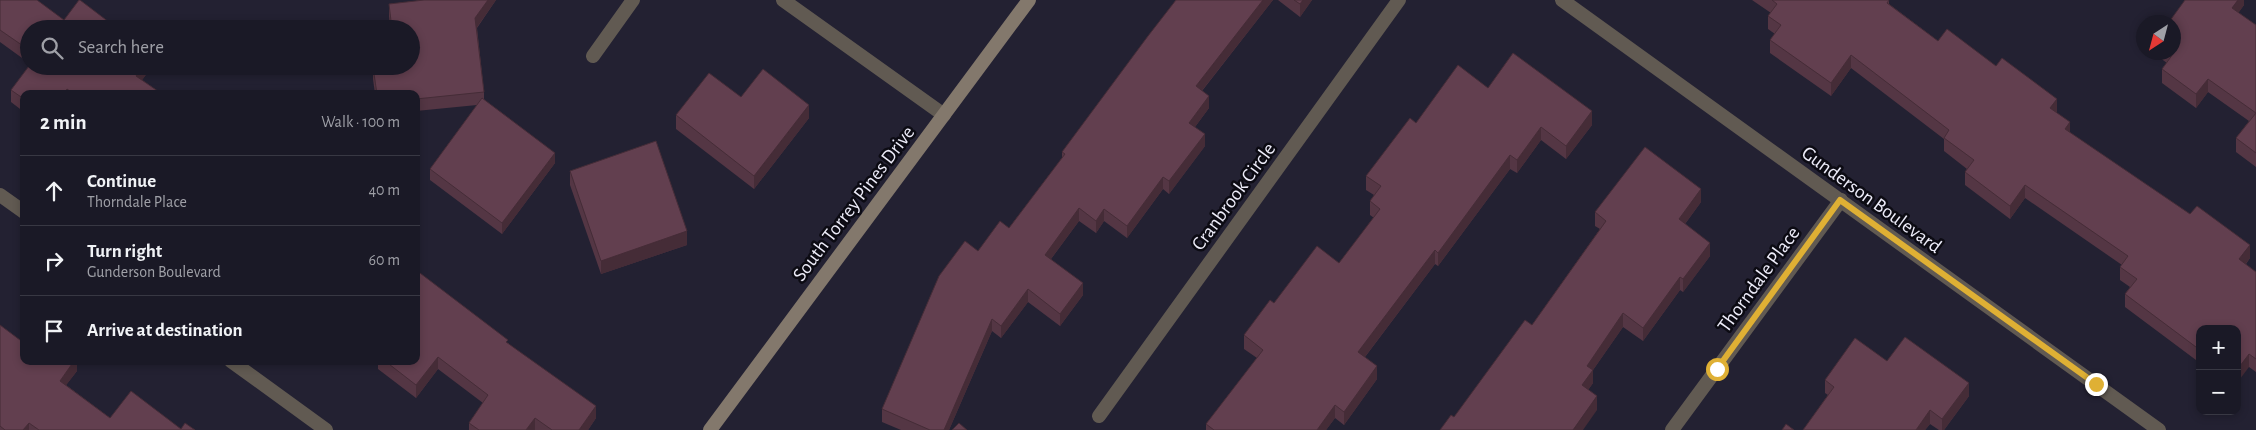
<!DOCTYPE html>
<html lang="en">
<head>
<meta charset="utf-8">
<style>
	body { margin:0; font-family:"Alegreya Sans",sans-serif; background:#23222e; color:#f1f3f6 }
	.controls { position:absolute; right:15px; bottom:15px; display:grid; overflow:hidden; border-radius:10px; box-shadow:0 2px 8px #0003 }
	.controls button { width:45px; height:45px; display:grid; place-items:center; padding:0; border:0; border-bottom:1px solid #383843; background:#1a1926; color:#f1f3f6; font:25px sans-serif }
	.compass { position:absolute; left:2136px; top:15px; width:45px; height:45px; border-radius:50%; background:#1a1926; box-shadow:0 2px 8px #0003; rotate:216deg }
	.stop { position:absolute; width:15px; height:15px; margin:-11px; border:4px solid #dfb034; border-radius:50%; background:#fff }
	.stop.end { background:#dfb034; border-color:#fff; box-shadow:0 1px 5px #0008 }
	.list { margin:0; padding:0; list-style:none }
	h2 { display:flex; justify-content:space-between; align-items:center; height:65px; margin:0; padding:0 20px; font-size:21px }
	h2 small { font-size:16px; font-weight:400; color:#9fa0a7 }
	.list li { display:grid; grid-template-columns:32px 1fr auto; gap:15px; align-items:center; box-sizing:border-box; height:70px; padding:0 20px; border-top:1px solid #383843 }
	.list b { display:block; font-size:19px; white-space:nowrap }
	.list p { margin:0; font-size:16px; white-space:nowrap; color:#9fa0a7 }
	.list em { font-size:16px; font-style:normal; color:#9fa0a7 }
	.icon { flex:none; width:28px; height:28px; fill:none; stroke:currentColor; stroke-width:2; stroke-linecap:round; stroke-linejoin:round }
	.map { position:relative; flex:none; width:2256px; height:430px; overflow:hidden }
	.search { position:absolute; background:#1a1926; box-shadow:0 2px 8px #0003; left:20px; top:20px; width:400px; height:55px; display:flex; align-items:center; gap:12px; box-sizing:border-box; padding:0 18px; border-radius:28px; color:#9fa0a7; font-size:19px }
	.panel { position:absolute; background:#1a1926; box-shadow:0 2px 8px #0003; left:20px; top:90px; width:400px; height:275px; border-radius:10px }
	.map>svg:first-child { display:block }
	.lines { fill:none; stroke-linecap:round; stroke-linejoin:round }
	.minor { stroke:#615a52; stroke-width:14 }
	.secondary { stroke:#83786c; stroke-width:14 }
	.wall { fill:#543644 }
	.shaded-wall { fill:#452c37 }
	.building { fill:#623f4f; stroke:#452c37 }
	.route { stroke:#dfb034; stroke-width:6 }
	.labels { text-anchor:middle; stroke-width:5; stroke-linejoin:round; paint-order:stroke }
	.street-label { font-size:20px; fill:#edecf9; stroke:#0c0b13 }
</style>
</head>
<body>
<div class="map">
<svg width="2256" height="430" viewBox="0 0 2256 430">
	<rect width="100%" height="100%" fill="#232132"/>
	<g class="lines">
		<g class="minor">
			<path d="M783,0L944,115"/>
			<path d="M1562,0L2159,430"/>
			<path d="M593,56L633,0"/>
			<path d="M0,195L24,212"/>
			<path d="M231,361L326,430"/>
			<path d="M1099,416L1399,0"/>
			<path d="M1672,430L1841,200"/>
		</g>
		<path class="secondary" d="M710,430L1029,0"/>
	</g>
	<g class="wall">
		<path d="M0,0L64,20L29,29V63L0,42Z"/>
		<path d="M424,0H496L477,28L484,92V100L555,163L502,234L430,180V169L477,105L416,111V94H375L373,79V67L411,66V29H390L389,16V4Z"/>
		<path d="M1176,0H1273L1202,91L1209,108L1195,127L1205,146L1169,194L1163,189L1127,238L1104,221L1096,233L1079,221L1051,259L1083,295L1060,326L1028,302L1001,338L992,331L949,430H901L882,422V409L978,251L1009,228L1062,158V152Z"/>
		<path d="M1278,0H1312L1300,17Z"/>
		<path d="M1752,0H1889V4L1938,41L1996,66L2057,112H2056L2070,133L2250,258L2246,264L2256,272V372L2249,367L2237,329H2200V363L2125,307V294L2130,287L2120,280V267L2122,265L2025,198L2010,219L1965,185V172L1967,169L1944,151V139L1851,68L1831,96L1770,53V40L1775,34L1768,29V16L1771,13Z"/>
		<path d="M2244,0V5L2238,13L2256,25V167L2236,152V138L2249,121L2208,92L2196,108L2162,83V69L2167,63L2156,55V52H2174Z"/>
		<path d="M152,66L142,80L162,94H24V112L11,102V90Z"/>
		<path d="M1488,88L1592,125L1566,159L1541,140L1517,173L1510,169L1438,266L1435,264L1365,357L1377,379L1344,425L1335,418L1326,430H1206V424L1257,358L1244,349V335L1274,303L1339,263L1374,218L1370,215V201L1374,195L1366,190V176L1416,123Z"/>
		<path d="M741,97L809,118L754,189L676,129V115Z"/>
		<path d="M570,171L687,245L601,274L570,185Z"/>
		<path d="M1701,202L1685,224L1710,256L1683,292L1680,290L1643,341L1623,327L1593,370V383L1588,390L1597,410L1454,417L1532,325L1600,229L1595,226V212Z"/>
		<path d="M0,325L24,361H77V371L66,385L110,418L181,429L195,430H0Z"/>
		<path d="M508,343L596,418L588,430H469V423L483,403L438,369L416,398L378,369V361H416Z"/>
		<path d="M1887,361L1969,396L1944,430H1939L1930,424L1925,430H1803L1828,395L1825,393V380Z"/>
	</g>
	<g class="shaded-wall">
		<path d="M488,0H496L475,30V18Z"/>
		<path d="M1263,0H1273L1196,98V86Z"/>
		<path d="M1303,0H1312L1300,17V4Z"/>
		<path d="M2238,0H2244V5L2232,22V8Z"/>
		<path d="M1851,55V68L1831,96V83Z"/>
		<path d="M143,66H152V67L136,88V76Z"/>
		<path d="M2208,79V92L2196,108V94Z"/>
		<path d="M1209,96V108L1189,135V123Z"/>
		<path d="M2057,99V112L2050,121V108Z"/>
		<path d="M809,105V118L754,189V176Z"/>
		<path d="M1592,111V125L1566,159V146Z"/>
		<path d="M2070,122V135L2065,129Z"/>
		<path d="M1541,127V140L1517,173V160Z"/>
		<path d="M1205,134V146L1169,194V181Z"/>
		<path d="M555,153V163L502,234V223Z"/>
		<path d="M1510,155V169L1438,266V253Z"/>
		<path d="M1163,177V189L1127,238V226Z"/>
		<path d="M2025,185V198L2010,219V206Z"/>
		<path d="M1701,189V202L1679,232V219Z"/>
		<path d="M1079,208V221L1045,267V255Z"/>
		<path d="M1104,209V221L1096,233V221Z"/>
		<path d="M687,231V245L601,274V261Z"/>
		<path d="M1710,243V256L1683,292V279Z"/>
		<path d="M2250,245V258L2239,272V259Z"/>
		<path d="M1435,250V264L1358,366V352Z"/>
		<path d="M1680,277V290L1643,341V328Z"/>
		<path d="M1083,283V295L1060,326V314Z"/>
		<path d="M1028,289V302L1001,338V326Z"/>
		<path d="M1623,313V327L1593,370V383L1582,399V385L1587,366Z"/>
		<path d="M992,319V331L949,430H944Z"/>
		<path d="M2249,354V367L2237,383V370Z"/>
		<path d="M438,357V369L416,398V385Z"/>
		<path d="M74,361H77V371L60,393V381Z"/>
		<path d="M1377,366V379L1344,425V412Z"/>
		<path d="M1969,383V396L1944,430H1942V419Z"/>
		<path d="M1597,396V410L1583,430H1573Z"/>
		<path d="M1335,405V418L1326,430H1317Z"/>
		<path d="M596,406V418L588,430H579Z"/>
		<path d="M1930,410V424L1925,430H1916Z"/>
		<path d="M535,418V430H526Z"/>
		<path d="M29,423V430H23Z"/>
	</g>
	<g class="building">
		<path d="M0,0H37L64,20L79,0H80L118,29H29V50L0,30Z"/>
		<path d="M424,0H488L475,18L484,92L416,99V94H377L373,67L411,66V29H392L389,4Z"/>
		<path d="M1176,0H1263L1196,86L1209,96L1189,123L1205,134L1169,181L1163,177L1127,226L1104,209L1096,221L1079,208L1045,255L1083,283L1060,314L1028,289L1001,326L992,319L944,430H930L882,409L939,276L965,241L978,251L1000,221L1009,228L1065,154L1062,152L1148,36Z"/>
		<path d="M1294,0H1303L1300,4Z"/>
		<path d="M1772,0H1889L1887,3L1938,41L1947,29L1996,66L2002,58L2057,99L2050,108L2070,122L2065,129L2190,214L2197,206L2250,245L2239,259L2256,272V359L2249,354L2237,370V329H2200V350L2125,294L2137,279L2120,267L2128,256L2025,185L2010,206L1965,172L1974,160L1944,138L1949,130L1851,55L1831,83L1770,40L1781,25L1768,16L1777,4Z"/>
		<path d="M2185,0H2238L2232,8L2256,25V153L2236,138L2256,113L2208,79L2196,94L2162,69L2173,54L2171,52H2174V22H2169Z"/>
		<path d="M1513,53L1592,111L1566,146L1541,127L1517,160L1510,155L1438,253L1435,250L1358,352L1377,366L1344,412L1335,405L1317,430H1214L1206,424L1263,350L1244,335L1270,300L1274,303L1317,246L1339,263L1380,209L1370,201L1381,186L1366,176L1410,118L1416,123L1458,65L1488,88Z"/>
		<path d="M29,66H143L136,76L162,94H74L67,89L64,94H24V99L11,90Z"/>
		<path d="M763,69L809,105L754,176L676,115L709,73L741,97Z"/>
		<path d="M482,98L555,153L502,223L430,169Z"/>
		<path d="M656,141L687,231L601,261L570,171Z"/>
		<path d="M1645,147L1701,189L1679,219L1710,243L1683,279L1680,277L1643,328L1623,313L1587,366L1593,370L1582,385L1597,396L1573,430H1440L1451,415L1454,417L1525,320L1532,325L1606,221L1595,212Z"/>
		<path d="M416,270L508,340L506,342L596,406L579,430H552L535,418L526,430H479L469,423L488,395L438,357L416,385L385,361H416Z"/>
		<path d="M0,325L24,343V361H74L60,381L110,418L131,391L181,429L185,423L195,430H39L29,423L23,430H5L0,426Z"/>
		<path d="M1905,337L1969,383L1942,419L1930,410L1916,430H1803L1834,387L1825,380L1855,338L1887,361Z"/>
		<path d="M959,423L967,430H952Z"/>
		<path d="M1786,424L1794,430H1782Z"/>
	</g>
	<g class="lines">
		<path class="route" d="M1717,369L1840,200L2096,384"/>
	</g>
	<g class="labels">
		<g class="street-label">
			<text transform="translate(1233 196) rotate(-54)" y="7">Cranbrook Circle</text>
			<text transform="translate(1872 199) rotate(36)" y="7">Gunderson Boulevard</text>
			<text transform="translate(853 203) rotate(-53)" y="7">South Torrey Pines Drive</text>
			<text transform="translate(1758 279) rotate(-54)" y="7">Thorndale Place</text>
		</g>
	</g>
</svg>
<div class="controls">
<button>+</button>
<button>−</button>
</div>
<svg class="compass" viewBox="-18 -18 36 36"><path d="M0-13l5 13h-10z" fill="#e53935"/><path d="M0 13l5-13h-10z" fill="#9fa0a7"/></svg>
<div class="stop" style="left:1717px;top:369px"></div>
<div class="stop end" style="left:2096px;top:384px"></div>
<div class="search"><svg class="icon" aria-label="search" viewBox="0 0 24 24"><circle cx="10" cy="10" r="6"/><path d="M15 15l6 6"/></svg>Search here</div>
<section class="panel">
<h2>2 min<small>Walk · 100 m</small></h2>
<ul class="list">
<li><svg class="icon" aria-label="ahead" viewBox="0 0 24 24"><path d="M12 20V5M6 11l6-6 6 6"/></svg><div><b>Continue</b><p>Thorndale Place</p></div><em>40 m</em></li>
<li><svg class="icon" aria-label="right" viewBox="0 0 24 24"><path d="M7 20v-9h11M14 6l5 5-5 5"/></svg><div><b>Turn right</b><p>Gunderson Boulevard</p></div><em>60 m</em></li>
<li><svg class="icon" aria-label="arrive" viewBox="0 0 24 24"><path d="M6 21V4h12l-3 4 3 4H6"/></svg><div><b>Arrive at destination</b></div></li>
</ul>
</section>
</div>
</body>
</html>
